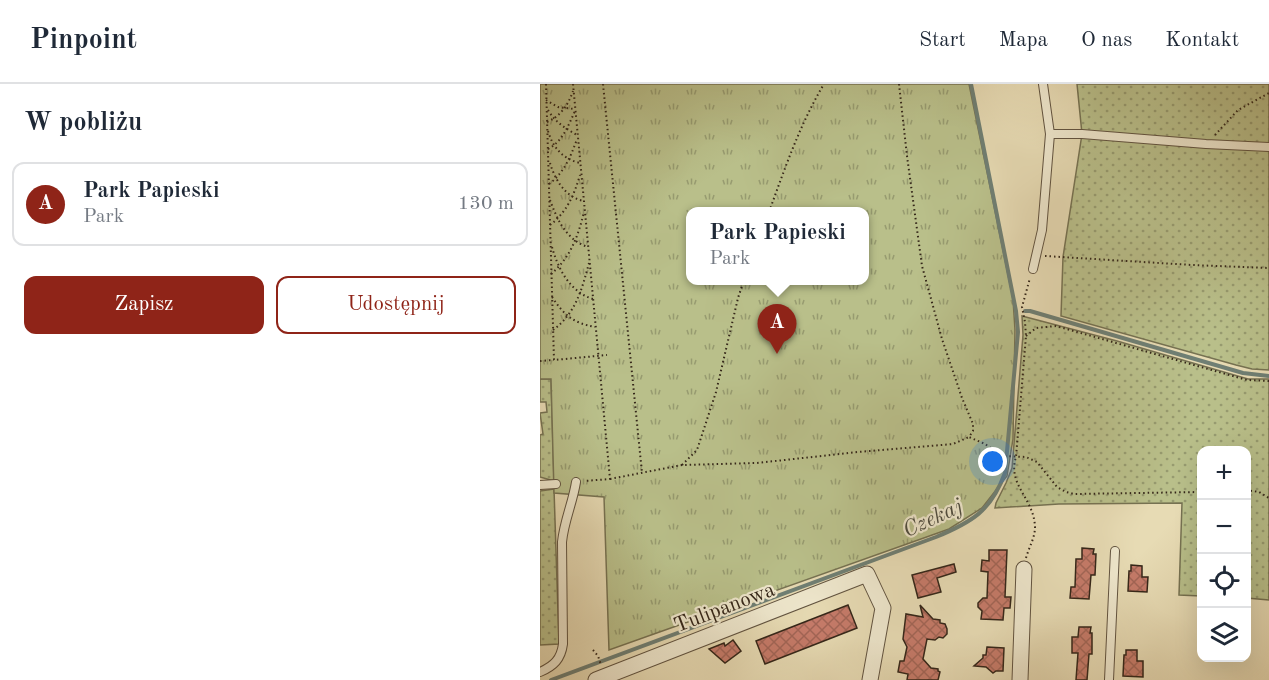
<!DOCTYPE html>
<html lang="pl">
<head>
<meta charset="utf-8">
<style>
	body { margin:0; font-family:"Old Standard TT",serif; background:#f6f6f7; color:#1f2937 }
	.controls { position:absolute; right:18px; bottom:18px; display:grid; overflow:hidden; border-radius:12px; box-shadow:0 6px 24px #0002 }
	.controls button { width:54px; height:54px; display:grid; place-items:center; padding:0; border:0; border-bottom:2px solid #e0e1e3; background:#fff; color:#1f2937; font:30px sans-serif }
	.you { position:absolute; left:453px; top:378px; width:21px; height:21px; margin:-15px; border:4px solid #fff; border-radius:50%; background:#1a73e8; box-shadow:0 0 0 9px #1a73e833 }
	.badge { display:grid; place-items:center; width:39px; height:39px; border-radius:50%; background:#8f2418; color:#fff; font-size:20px; font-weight:700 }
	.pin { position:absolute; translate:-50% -50px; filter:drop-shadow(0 2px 3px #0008) }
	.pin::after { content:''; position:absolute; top:32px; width:21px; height:18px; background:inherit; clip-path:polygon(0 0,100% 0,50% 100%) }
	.popup { position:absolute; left:146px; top:123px; width:183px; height:78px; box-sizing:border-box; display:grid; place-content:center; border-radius:12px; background:#fff; filter:drop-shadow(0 2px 4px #0005); font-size:20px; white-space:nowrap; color:#747a83 }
	.popup b { font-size:22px; color:#1f2937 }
	.popup::after { content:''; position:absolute; left:50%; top:100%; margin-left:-12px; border:12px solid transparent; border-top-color:#fff }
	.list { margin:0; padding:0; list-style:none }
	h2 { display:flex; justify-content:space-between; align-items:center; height:78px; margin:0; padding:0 24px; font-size:26px }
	h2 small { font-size:20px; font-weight:400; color:#747a83 }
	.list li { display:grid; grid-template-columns:39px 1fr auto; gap:18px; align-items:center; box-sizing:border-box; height:84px; margin:0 12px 12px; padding:0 12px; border:2px solid #e0e1e3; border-radius:12px }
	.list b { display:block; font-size:22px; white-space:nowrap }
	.list p { margin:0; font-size:20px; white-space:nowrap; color:#747a83 }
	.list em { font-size:20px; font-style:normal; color:#747a83 }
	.actions { display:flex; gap:12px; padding:18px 24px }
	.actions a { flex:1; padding:14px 0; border:2px solid #8f2418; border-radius:12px; text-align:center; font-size:21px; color:#8f2418 }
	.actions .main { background:#8f2418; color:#fff }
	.icon { flex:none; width:33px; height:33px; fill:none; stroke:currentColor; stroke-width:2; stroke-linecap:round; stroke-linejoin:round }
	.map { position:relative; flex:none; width:729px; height:596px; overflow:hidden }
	header { display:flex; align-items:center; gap:36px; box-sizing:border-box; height:84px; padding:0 30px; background:#fff; border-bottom:2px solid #e0e1e3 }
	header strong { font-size:28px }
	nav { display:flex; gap:33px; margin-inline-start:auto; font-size:21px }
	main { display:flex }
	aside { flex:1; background:#fff }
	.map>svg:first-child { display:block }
	.grass { fill:url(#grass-dots); stroke:#767252; stroke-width:1.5 }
	.park { fill:url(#park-tufts); stroke:#767252; stroke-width:1.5; fill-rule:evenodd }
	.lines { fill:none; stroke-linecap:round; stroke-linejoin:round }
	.stream { stroke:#6f7f74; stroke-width:4 }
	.building { fill:url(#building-cross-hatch); stroke:#342619; stroke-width:1.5 }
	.service-casing { stroke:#615340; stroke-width:10 }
	.minor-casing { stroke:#615340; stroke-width:17 }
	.path { stroke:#342619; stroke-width:2; stroke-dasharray:1.5 3; stroke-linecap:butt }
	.service { stroke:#efe8ce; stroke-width:8 }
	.minor { stroke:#efe8ce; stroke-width:15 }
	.labels { text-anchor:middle; stroke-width:4.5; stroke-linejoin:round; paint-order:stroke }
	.street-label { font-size:21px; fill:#342619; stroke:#efe8ce }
	.water-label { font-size:22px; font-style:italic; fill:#4d4b3f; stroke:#efe8ce }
</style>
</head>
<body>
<header>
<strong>Pinpoint</strong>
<nav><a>Start</a><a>Mapa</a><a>O nas</a><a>Kontakt</a></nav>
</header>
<main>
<aside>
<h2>W pobliżu<small></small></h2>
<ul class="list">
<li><span class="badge">A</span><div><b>Park Papieski</b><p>Park</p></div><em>130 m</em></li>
</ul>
<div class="actions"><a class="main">Zapisz</a><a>Udostępnij</a></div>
</aside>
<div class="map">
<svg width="729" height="596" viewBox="0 0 729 596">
	<defs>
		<pattern id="grass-dots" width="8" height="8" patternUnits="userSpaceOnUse" patternTransform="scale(1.5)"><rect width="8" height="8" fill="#b9bf8a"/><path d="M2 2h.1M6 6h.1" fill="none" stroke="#979b70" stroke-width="1.8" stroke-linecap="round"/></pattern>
		<pattern id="park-tufts" width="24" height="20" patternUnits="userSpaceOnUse" patternTransform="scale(1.5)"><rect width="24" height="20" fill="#b9bf8a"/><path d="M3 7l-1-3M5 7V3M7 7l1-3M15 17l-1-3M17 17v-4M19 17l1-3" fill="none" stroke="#979b70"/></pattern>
		<pattern id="building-cross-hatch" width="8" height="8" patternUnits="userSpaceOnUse" patternTransform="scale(1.5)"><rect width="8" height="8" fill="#c67b6a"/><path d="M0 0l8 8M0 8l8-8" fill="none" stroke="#a26556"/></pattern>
	</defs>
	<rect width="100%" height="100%" fill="#e7dbb4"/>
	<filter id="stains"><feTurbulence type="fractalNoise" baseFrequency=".00333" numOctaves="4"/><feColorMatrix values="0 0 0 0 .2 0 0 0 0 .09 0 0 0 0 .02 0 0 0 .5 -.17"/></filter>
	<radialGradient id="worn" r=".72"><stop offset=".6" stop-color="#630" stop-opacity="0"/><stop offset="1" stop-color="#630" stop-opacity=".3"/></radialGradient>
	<g class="grass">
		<path d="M537,0H729V286L712,285L696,281L521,232L523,173L542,50Z"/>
		<path d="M482,232L577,257L708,295H729V516L707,514L706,366H662L661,512L639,511L642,419L519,420L455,424L456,419L466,399L472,384L483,251Z"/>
		<path d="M0,295H11L14,397L0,393V351L3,350L0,329L7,328L6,318H0Z"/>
		<path d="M14,405L19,560L0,561V407Z"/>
	</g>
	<path class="park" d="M0,0H429L473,215L475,246L473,355L467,392L442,424L409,445L69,566L64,413L14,409L11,295H0ZM150,128H324V196H150Z"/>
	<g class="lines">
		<g class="stream">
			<path d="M485,227H490L703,289L729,292"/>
			<path d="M11,596L396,453C432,438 451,427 465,389L478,248L476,227L431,0"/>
		</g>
	</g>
	<g class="building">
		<path d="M542,464L554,465L553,470H556L555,491H551L549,515L530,514L531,503H535L536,475H542Z"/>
		<path d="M449,466H467L465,513H471L470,524H464L463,536L441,535L442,527L438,523V519L443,514H447L448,488L441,487L442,476L449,477Z"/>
		<path d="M414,480L416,488L397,494L401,508L378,514L372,491Z"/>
		<path d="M591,481L602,482V493H608L607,508L588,507L589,487H591Z"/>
		<path d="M308,521L317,544L225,580L216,557Z"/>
		<path d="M380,521L393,535L400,536V539L405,540L407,545V550L403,554L399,553L395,556L387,555L383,575L391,584L398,585V587L400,588L398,596H367L368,590L358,588L360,577H364L367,563L363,555L366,530L383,533Z"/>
		<path d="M539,543H551L550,549H552V570H549L547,596H536L538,569H532V553H538Z"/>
		<path d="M193,556L201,567L185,579L169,565L184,559L185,562Z"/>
		<path d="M447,563L464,564L463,587H456L453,589L446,583L434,582L443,574V571H446Z"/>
		<path d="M586,566H597V577H603V593L583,592L584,571H586Z"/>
	</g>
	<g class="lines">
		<g class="service-casing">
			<g id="service">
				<path d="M510,50H542L666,60L729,63"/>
				<path d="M493,185L502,146L510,50L503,0"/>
				<path d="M0,401L16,400"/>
				<path d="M0,588C14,582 21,575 23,560L22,458C24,437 33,418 36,398"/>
				<path d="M569,596L575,467"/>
			</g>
		</g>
		<g class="minor-casing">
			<g id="minor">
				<path d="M56,596L327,490L343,524L330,596"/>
				<path d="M480,596L484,485"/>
			</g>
		</g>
		<g class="path">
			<path d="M6,0L14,276L67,271"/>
			<path d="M33,0L70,395L44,397"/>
			<path d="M63,0L102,389"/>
			<path d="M359,0L367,72L382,182L402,255L422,314L433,340V347L429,353L445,360L462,372L486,373L497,378L517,403L526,408L534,410L662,408"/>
			<path d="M6,16L18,23L34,25"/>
			<path d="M8,26C15,38 25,44 37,51"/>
			<path d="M7,38C21,32 28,21 33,7"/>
			<path d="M8,47C13,64 23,75 40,79"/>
			<path d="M675,51L698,26L729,9"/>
			<path d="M8,65C23,57 28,42 35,27"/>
			<path d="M10,79C15,96 26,114 44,117"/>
			<path d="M9,100C24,89 31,72 37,55"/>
			<path d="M10,116C17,135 26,156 48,163"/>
			<path d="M229,128C245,84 260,40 284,0"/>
			<path d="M10,141C27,128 34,111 40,91"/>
			<path d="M12,163C18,185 30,208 53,215"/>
			<path d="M505,172L652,181L729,184"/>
			<path d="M11,190C31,173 38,152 44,128"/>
			<path d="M12,213C24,231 33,239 55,243"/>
			<path d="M13,246C36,229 42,205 49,179"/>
			<path d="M486,252L496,244L516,242L707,296L729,297"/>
			<path d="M0,277L14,276"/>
			<path d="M142,381L157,366L176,308L198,214L204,196"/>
			<path d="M70,395L142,381L217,379L318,368L413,360L429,353"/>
			<path d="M706,406L719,408L729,414"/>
			<path d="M486,474C489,463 495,454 495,443C494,414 467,401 476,373L486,252L485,238L482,223L490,194"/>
			<path d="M53,566L58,572L61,581"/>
		</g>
		<use href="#service" class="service"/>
		<use href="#minor" class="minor"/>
	</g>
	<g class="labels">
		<g class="street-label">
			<text transform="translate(184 523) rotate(-21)" y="7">Tulipanowa</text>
		</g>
		<g class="water-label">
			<text transform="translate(392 433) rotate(-25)" y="8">Czekaj</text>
		</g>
	</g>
	<rect width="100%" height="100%" filter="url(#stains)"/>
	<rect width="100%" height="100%" fill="url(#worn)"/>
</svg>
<div class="controls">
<button>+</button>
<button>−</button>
<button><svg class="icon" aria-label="locate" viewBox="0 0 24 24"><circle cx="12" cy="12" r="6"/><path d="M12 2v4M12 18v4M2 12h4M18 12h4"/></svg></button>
<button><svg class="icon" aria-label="layers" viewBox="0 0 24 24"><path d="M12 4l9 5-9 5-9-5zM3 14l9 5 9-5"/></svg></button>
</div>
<div class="you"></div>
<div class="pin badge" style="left:237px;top:270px">A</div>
<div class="popup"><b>Park Papieski</b>Park</div>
</div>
</main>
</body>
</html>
